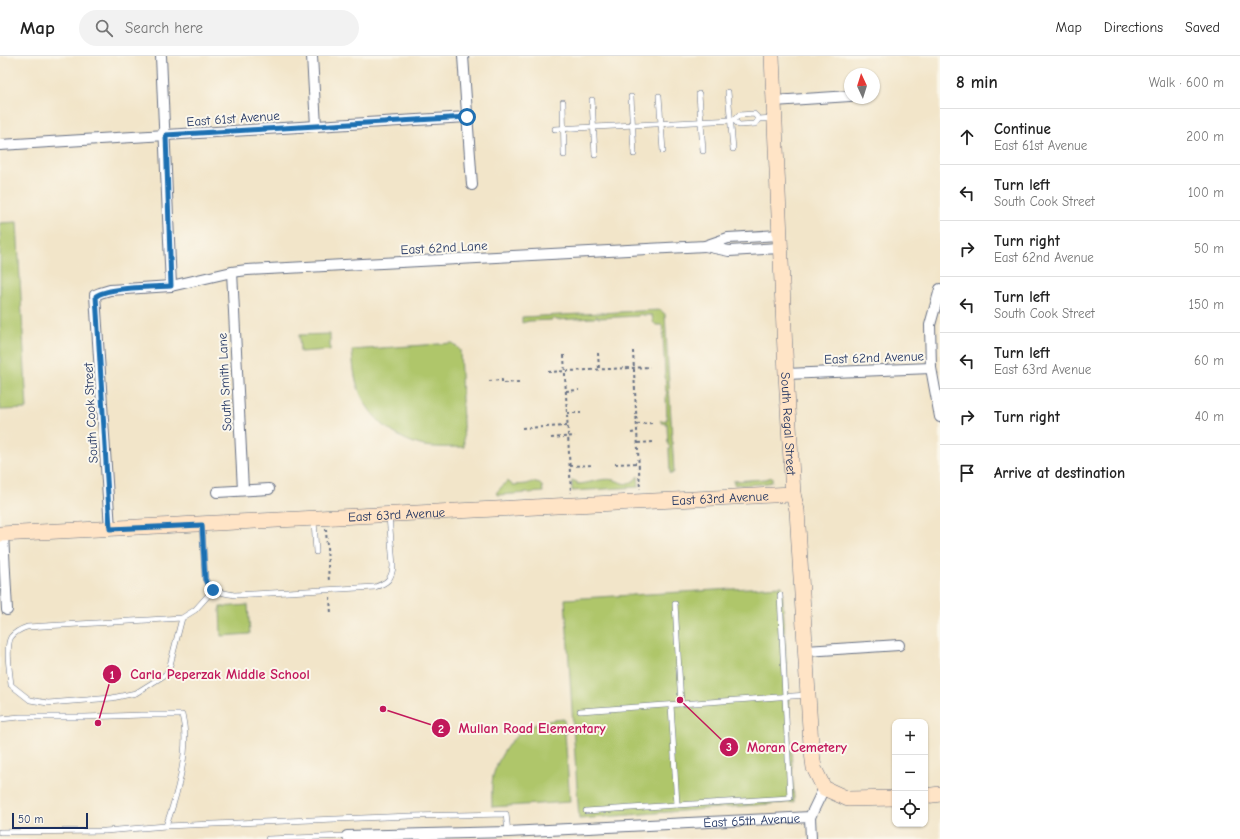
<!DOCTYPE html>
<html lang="en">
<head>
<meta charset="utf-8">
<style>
	body { margin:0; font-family:"Comic Neue",sans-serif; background:#f2f2f2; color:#222 }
	.controls { position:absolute; right:12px; bottom:12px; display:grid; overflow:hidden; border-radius:8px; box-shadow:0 1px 3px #0004 }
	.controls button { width:36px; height:36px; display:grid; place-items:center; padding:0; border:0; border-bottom:1px solid #e0e0e0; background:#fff; color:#222; font:20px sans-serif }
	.compass { position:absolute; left:844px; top:12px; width:36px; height:36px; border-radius:50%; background:#fff; box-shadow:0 1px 3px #0004; rotate:356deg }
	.scale { position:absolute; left:12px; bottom:10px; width:76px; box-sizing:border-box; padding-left:4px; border:2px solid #1b2f5e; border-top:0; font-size:11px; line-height:14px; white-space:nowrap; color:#1b2f5e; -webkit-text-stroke:3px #fbf7ec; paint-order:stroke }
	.stop { position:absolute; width:12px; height:12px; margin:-9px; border:3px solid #1f6fb2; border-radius:50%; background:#fff }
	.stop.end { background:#1f6fb2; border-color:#fff; box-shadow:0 1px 4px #0008 }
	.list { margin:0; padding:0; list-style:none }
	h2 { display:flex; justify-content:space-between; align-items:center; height:52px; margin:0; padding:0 16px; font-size:17px }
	h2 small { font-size:13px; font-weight:400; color:#767676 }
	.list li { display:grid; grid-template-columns:26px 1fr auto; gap:12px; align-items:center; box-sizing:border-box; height:56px; padding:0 16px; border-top:1px solid #e0e0e0 }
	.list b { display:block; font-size:15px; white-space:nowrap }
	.list p { margin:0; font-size:13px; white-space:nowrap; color:#767676 }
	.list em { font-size:13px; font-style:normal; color:#767676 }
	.icon { flex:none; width:22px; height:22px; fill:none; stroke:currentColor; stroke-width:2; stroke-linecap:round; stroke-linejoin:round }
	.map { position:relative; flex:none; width:940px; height:783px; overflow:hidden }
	header { display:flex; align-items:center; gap:24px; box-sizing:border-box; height:56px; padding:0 20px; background:#fff; border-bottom:1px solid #e0e0e0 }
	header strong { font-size:19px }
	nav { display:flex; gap:22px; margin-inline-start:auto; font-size:14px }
	.search { width:280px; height:36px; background:#f2f2f2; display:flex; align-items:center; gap:10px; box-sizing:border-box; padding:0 14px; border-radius:22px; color:#767676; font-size:15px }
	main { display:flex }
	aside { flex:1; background:#fff }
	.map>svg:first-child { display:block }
	.green { fill:#afc66b; stroke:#657a64 }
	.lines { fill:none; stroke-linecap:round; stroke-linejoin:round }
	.lane-casing { stroke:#666f83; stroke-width:6 }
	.street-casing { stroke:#666f83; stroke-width:12 }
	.secondary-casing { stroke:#666f83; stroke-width:16 }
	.path { stroke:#666f83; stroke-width:2; stroke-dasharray:3 3; stroke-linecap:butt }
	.lane { stroke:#fff; stroke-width:5 }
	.street { stroke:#fff; stroke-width:10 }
	.secondary { stroke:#ffe4c6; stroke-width:15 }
	.route { stroke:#1f6fb2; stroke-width:5 }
	.labels { text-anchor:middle; stroke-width:4; stroke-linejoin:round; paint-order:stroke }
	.street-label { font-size:13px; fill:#1b2f5e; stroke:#fbf7ec }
	.leader { fill:none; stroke:#c2185b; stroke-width:1.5 }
	.callout-dot { fill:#c2185b; stroke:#fbf7ec; stroke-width:1.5 }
	.mark-label { font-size:12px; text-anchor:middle; font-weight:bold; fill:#fff }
	.callout-label { font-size:14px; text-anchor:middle; font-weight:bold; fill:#c2185b; stroke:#fbf7ec; stroke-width:4; stroke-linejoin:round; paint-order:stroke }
</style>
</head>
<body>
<header>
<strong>Map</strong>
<div class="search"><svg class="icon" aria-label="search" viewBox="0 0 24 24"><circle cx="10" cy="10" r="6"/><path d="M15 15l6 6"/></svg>Search here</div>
<nav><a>Map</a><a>Directions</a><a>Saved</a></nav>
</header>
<main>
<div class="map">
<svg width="940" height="783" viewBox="0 0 940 783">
	<rect width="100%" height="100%" fill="#fbf7ec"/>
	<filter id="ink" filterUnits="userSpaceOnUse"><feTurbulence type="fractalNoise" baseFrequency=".025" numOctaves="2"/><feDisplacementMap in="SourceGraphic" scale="8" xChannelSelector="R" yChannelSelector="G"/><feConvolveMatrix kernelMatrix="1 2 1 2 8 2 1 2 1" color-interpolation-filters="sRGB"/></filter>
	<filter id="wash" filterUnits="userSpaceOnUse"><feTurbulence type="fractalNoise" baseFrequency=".012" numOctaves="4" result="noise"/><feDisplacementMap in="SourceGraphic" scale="16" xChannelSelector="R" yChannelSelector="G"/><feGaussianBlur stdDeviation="0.9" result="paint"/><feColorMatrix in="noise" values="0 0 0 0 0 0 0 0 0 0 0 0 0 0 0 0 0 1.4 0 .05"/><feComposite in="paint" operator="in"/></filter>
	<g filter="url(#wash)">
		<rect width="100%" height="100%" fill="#f2e5c9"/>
		<g class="green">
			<path d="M17,166L27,353L0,354V167Z"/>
			<path d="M660,254L665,258L674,416L672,418L670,417L669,393L670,391L668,389L667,367H662L660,365L667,364L666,339L667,337L666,335L663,279L664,276L663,275L662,269H656L653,266L652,259H642L640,258L638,260L598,262L597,260L594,262L556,264L554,262L552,264L529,265L522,267V261Z"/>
			<path d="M330,278V294L300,296L299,279Z"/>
			<path d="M453,287L460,294L464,391C451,391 437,392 424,390C395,383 369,362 359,334C354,322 353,307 352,294Z"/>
			<path d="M638,420L639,431L572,435V424L577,426V428C589,428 602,421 614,424C620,425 622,429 629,427C633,426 635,424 638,420Z"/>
			<path d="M772,421V426L763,428L741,429L739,428L735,429L733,425L766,423Z"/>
			<path d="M507,425L513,429L527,428L532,426L540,428L542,430L543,436L499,439L496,437Z"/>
			<path d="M782,530L794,746L579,763L565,543Z"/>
			<path d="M248,549L250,578L221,580L220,551Z"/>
			<path d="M564,663L570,746L492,751C492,741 491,730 493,720C499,699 513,677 534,669C543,665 554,664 564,663Z"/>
		</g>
	</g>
	<g filter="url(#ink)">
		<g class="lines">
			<g class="lane-casing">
				<g id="lane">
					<path d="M728,36L733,93"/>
					<path d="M699,38L703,95"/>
					<path d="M659,40L663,95"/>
					<path d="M631,41L634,98"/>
					<path d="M592,44L595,99"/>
					<path d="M563,46L564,99"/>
					<path d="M759,63L755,68L739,69L734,64L739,59L754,58L759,63L773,62"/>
					<path d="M555,73L734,64"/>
					<path d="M314,464L316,496"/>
					<path d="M202,469L205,523C212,536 223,537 235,539L375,531C387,527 392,523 393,510L389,460"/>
					<path d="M675,548L681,648"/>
					<path d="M182,562L168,617L136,637L112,642L48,647L30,644L11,629C10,617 5,591 11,581C15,576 21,573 27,571L182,562L195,554L213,534"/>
					<path d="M580,655L807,639"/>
					<path d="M0,663L20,661H85L142,659H182C191,692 177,739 166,770"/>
					<path d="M677,749L790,742L780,539"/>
					<path d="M586,755L677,749L671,649"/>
					<path d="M0,776L105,775L166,770L411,760L506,758L508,776"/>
					<path d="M268,783L347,780"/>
				</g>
			</g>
			<g class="street-casing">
				<g id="street">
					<path d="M161,0L171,230"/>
					<path d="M312,0L316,70"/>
					<path d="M463,0L472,129"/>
					<path d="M774,45L850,40"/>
					<path d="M0,89L467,61"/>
					<path d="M705,190L729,195L780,192"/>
					<path d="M232,216L243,434"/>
					<path d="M940,233L930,269L931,312L940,361"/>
					<path d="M786,318L931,312"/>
					<path d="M217,436L269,433"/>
					<path d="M110,473L95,239L100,237L110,234L171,230L232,216L247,214L705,190L728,182L780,179"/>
					<path d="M3,478L7,554"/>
					<path d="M806,595L899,589"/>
					<path d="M810,761L811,783"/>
					<path id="s1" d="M347,780L508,776L810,761L824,732"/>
				</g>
			</g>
			<g class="secondary-casing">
				<g id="secondary">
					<path id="s2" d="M772,0L786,318L793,438L797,454L811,689L814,712L824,732L848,743L895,742"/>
					<path id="s3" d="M0,478L793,438"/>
					<path d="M925,740L940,738"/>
				</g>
			</g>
			<g class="path">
				<path d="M633,295L640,433"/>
				<path d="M598,297L599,313"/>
				<path d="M564,299L571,437"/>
				<path d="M548,316L650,311"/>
				<path d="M489,325L502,324V327L519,326"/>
				<path d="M566,335L579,334"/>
				<path d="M567,357H581"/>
				<path d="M637,368L653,367"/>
				<path d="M522,372L567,370"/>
				<path d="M631,377L637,376"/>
				<path d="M551,382L575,380"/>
				<path d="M638,387L654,386"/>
				<path d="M615,408L639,407"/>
				<path d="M570,410L594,409"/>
				<path d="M326,473L329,526"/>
				<path d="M330,541L331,558"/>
			</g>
			<use href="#lane" class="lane"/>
			<use href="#street" class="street"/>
			<use href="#secondary" class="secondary"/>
		</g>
	</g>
	<g class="lines" filter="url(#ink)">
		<path class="route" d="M213,534L208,530L205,523L202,469L110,473L96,240C109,231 154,231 171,230L166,79L467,61"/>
	</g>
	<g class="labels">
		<g class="street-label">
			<text transform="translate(233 62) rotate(-4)" y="5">East 61st Avenue</text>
			<text transform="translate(444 191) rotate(-3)" y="5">East 62nd Lane</text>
			<text transform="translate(874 301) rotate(-2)" y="5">East 62nd Avenue</text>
			<text transform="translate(224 326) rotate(-93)" y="5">South Smith Lane</text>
			<text transform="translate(90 357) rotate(-93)" y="5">South Cook Street</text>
			<text dy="5" stroke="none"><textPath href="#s2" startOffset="368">South Regal Street</textPath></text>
			<text dy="5" stroke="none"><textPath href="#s3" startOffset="721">East 63rd Avenue</textPath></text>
			<text dy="5" stroke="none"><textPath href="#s3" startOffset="397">East 63rd Avenue</textPath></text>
			<text dy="5" stroke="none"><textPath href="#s1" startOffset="405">East 65th Avenue</textPath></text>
		</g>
	</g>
	<path class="leader" d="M98 667L112 618M383 653L441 672M680 644L729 691"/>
	<g class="callout-dot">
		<circle cx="98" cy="667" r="4"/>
		<circle cx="383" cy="653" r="4"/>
		<circle cx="680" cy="644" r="4"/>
		<circle cx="112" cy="618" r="10"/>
		<circle cx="441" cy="672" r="10"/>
		<circle cx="729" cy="691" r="10"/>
	</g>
	<g class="mark-label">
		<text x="112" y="623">1</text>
		<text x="441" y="677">2</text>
		<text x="729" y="695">3</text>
	</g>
	<g class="callout-label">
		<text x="220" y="623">Carla Peperzak Middle School</text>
		<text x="532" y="677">Mullan Road Elementary</text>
		<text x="797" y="696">Moran Cemetery</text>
	</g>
</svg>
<div class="controls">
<button>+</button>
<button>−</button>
<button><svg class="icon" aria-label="locate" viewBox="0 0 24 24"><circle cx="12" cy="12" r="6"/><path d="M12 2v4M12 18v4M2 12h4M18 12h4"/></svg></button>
</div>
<svg class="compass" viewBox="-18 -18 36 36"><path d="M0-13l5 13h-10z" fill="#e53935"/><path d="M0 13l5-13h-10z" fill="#767676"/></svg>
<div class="scale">50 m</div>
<div class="stop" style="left:467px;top:61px"></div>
<div class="stop end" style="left:213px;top:534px"></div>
</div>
<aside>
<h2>8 min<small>Walk · 600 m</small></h2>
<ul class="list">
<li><svg class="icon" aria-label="ahead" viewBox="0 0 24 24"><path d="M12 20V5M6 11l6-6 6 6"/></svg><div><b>Continue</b><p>East 61st Avenue</p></div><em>200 m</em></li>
<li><svg class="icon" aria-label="left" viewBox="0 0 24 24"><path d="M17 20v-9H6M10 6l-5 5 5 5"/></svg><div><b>Turn left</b><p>South Cook Street</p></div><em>100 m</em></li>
<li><svg class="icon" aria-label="right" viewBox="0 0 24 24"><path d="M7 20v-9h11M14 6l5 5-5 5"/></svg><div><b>Turn right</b><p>East 62nd Avenue</p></div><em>50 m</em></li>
<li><svg class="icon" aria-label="left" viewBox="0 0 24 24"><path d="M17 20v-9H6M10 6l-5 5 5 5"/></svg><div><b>Turn left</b><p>South Cook Street</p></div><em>150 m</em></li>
<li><svg class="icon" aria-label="left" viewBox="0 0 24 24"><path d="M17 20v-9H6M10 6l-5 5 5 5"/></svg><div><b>Turn left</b><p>East 63rd Avenue</p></div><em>60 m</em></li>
<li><svg class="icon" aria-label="right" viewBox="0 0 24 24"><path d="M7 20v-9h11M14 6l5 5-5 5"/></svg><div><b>Turn right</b></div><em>40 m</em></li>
<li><svg class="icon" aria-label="arrive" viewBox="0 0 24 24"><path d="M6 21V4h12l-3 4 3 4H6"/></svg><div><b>Arrive at destination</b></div></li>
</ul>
</aside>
</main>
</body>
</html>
